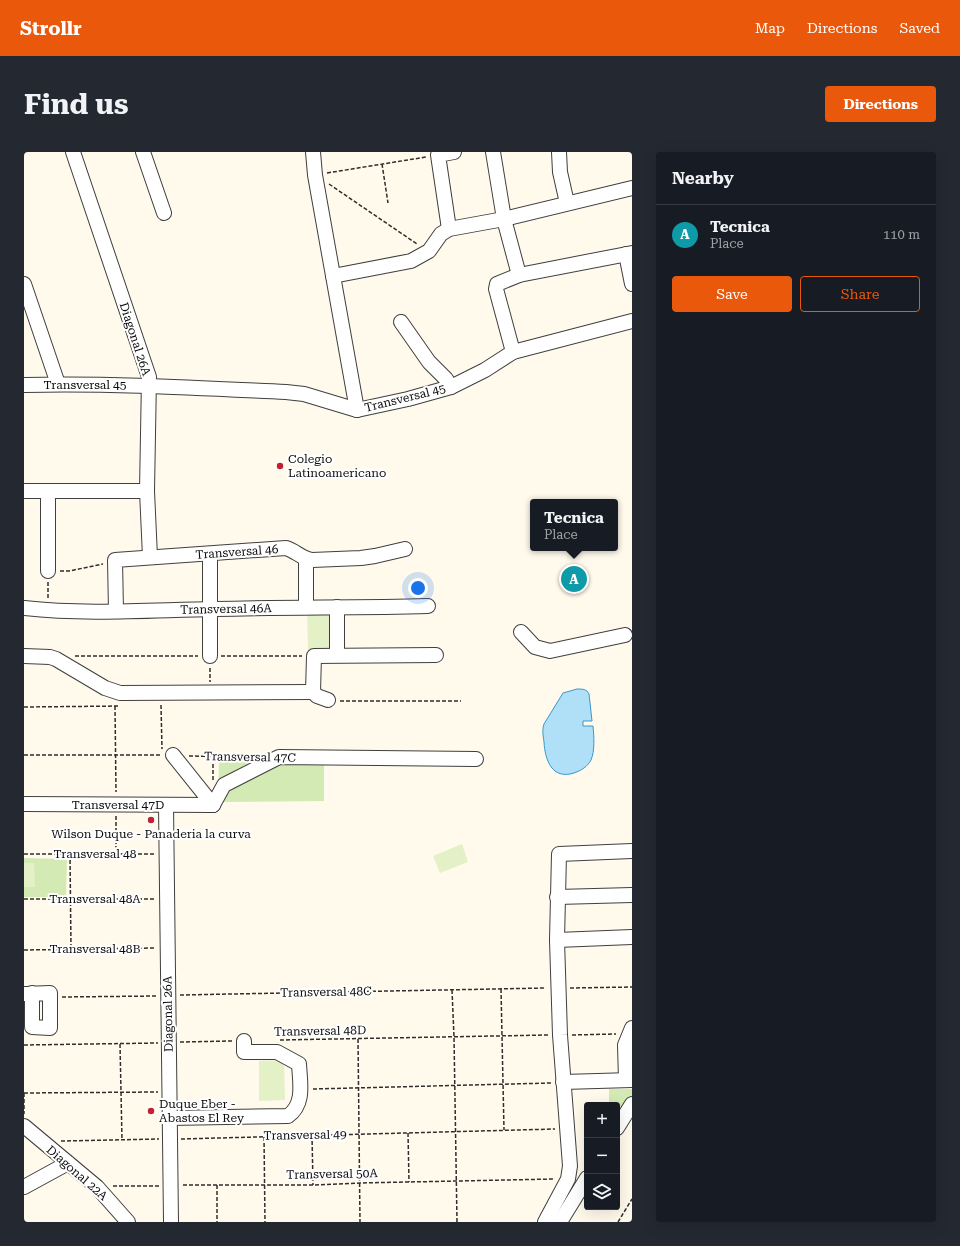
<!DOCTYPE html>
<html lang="en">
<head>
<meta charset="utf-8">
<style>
	body { margin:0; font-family:"Roboto Serif",serif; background:#242831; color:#f1f3f6 }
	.controls { position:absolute; right:12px; bottom:12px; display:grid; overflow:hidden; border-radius:4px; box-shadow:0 4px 16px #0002 }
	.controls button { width:36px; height:36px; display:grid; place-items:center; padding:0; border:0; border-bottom:1px solid #363941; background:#171b24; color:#f1f3f6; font:20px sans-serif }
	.you { position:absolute; left:394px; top:436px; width:14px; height:14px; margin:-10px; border:3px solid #fff; border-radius:50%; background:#1a73e8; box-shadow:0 0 0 6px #1a73e833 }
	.badge { display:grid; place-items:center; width:26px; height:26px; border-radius:50%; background:#ea580c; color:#fff; font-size:13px; font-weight:700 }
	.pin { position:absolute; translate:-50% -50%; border:2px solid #fff; box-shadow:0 1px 4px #0006 }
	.popup { position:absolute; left:506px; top:347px; width:88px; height:52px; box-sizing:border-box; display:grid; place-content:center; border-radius:4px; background:#171b24; filter:drop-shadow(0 1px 3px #0005); font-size:13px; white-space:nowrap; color:#9ea1a6 }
	.popup b { font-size:15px; color:#f1f3f6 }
	.popup::after { content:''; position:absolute; left:50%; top:100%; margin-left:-8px; border:8px solid transparent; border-top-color:#171b24 }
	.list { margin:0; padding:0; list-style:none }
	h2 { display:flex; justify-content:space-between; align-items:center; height:52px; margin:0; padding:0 16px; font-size:17px }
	h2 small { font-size:13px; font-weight:400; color:#9ea1a6 }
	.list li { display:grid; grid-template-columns:26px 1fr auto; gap:12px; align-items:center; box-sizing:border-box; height:60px; padding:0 16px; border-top:1px solid #363941 }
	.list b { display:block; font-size:15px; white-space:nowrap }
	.list p { margin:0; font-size:13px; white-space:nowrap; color:#9ea1a6 }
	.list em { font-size:13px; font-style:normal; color:#9ea1a6 }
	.actions { display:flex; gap:8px; padding:12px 16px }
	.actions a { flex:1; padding:9px 0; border:1px solid #ea580c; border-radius:4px; text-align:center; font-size:14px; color:#ea580c }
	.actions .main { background:#ea580c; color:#fff }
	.icon { flex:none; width:22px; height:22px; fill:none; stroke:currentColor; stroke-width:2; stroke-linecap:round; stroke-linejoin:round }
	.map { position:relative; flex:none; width:608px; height:1070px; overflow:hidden; border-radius:4px }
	header { display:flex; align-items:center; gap:24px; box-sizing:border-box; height:56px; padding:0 20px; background:#ea580c; color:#fff }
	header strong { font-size:19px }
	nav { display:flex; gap:22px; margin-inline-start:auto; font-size:14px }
	.intro { display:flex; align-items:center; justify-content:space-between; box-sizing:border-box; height:96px; padding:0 24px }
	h1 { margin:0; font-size:28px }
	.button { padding:10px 18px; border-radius:4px; background:#ea580c; color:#fff; font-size:14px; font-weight:700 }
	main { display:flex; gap:24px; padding:0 24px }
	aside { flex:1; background:#171b24; border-radius:4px; box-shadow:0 4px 16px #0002 }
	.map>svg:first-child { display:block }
	.green { fill:#d3eab5 }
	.pitch { fill:#e4f1c7 }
	.water { fill:#b0e0f7; stroke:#3599cf }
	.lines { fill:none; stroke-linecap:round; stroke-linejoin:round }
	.minor-casing { stroke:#3f3f3f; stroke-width:16 }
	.path { stroke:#2e2e2e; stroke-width:1.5; stroke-dasharray:4 2; stroke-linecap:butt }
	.minor { stroke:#fff; stroke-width:14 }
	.poi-dot { fill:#bf2231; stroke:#fff; stroke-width:1.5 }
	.labels { text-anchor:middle; stroke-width:4; stroke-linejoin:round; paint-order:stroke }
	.street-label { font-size:12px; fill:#0c0c0c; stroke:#fff }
	.poi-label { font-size:12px; fill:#0c0c0c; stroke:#fff; text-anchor:start }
</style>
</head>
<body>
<header>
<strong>Strollr</strong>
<nav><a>Map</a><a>Directions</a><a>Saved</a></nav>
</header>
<div class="intro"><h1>Find us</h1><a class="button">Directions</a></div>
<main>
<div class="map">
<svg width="608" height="1070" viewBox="0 0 608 1070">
	<rect width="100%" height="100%" fill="#fffaec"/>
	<g class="green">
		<path d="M195,610L300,611V649L194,650Z"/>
		<path d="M0,706L43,707L42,745H0Z"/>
		<path d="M585,937H608V943L593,967V953H585Z"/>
	</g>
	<g class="pitch">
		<path d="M283,458H306V499H284Z"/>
		<path d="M438,692L444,710L416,721L409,704Z"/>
		<path d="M0,711H10L11,735H0Z"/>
		<path d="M260,908L261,948L235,949V909Z"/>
	</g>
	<path class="water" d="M553,537C558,537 563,537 565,542L568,569H559V574H569C570,584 571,599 567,608C563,615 558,618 550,621C528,628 521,608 520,590C519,583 518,578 520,572L539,541Z"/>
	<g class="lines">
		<g class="minor-casing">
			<g id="minor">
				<path d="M49,0L125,225L123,339L126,405"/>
				<path d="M119,0L140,61"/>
				<path d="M289,0L291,23L333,258"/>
				<path d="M469,0L480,67L495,123"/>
				<path d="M535,0L536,20L543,51"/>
				<path d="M425,77L414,3L430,0"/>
				<path d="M602,102L608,132"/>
				<path d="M309,124L387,109L405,99L417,82L425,77L480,67L608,36"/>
				<path d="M0,132L34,232"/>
				<path d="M377,170L405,210L422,227L427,235"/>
				<path d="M489,200L472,137L473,132L495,123L608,101"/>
				<path d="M0,233C87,231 175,236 262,240L280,242L333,258L384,247L427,235L461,218L489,200L608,169"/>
				<path d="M0,339H123"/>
				<path d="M186,402V504"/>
				<path d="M282,407V455"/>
				<path d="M24,419V339"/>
				<path d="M0,456C63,463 128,458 191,457C262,455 333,456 404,454"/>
				<path d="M92,459L91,408L262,396C272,399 278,407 288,408L337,406L351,404L381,397"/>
				<path d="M497,480L511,495L526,499L601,483"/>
				<path d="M313,503V455"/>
				<path d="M0,504L26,505L32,507L81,536L96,541L289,540"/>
				<path d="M304,548L293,544L289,540L290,504L412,503"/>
				<path d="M149,603L189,653"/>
				<path d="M0,652L189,653"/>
				<path d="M142,653L147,1070"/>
				<path d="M189,653L200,633L255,605L452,607"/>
				<path d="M533,745L608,743"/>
				<path d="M533,788L608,785"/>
				<path d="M0,842L26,841V876L8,875V841"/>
				<path d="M602,928L601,893L608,876"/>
				<path d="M539,930L608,928"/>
				<path d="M145,966L264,964C281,952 276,931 275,912L253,900H220V889"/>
				<path d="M0,974L73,1035L104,1070"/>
				<path d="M593,976L608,952"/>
				<path d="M0,1035L44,1011"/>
				<path d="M521,1070L544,1027L546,1014L536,883L533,788L535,702L608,699"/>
				<path d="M536,1070L563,1026"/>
			</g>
		</g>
		<g class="path">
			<path d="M358,12L364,51"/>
			<path d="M303,21L402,5"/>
			<path d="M305,32L393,92"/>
			<path d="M36,419H45L79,412"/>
			<path d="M24,430V447"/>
			<path d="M51,504H174"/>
			<path d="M197,504H278"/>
			<path d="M186,516V530"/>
			<path d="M316,549H437"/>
			<path d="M137,553L138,597"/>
			<path d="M91,554L92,640"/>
			<path d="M0,555L96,554"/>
			<path d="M0,603H137"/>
			<path d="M165,604L229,605"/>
			<path d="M189,628V604"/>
			<path d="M92,664V702"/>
			<path d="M0,702H130"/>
			<path d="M46,702L47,797"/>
			<path d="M0,747H132"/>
			<path d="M0,798L132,796"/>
			<path d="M546,836L608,835"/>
			<path d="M477,837L480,978"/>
			<path d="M428,838L430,885L433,1070"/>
			<path d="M156,843L522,836"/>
			<path d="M38,845L132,844"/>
			<path d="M548,883L592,882"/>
			<path d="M334,887L336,1070"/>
			<path d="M256,888L524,883"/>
			<path d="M156,890L208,889"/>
			<path d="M96,892L98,988"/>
			<path d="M0,893L134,891"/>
			<path d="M289,937L527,931"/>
			<path d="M0,941L134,940"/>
			<path d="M0,941V962"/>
			<path d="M384,981L385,1030"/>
			<path d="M288,983L289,1033"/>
			<path d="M240,985L241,1070"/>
			<path d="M157,987L531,977"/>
			<path d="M37,989L135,987"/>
			<path d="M159,1033H289L336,1031L531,1027"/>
			<path d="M193,1033V1070"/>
			<path d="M89,1034H135"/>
			<path d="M594,1070L608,1047"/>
		</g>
		<use href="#minor" class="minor"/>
	</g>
	<g class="poi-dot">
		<circle cx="256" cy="314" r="4"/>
		<circle cx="127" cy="668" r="4"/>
		<circle cx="127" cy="959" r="4"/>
	</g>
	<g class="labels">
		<g class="street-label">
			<text transform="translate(111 187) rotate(72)" y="4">Diagonal 26A</text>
			<text x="61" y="237">Transversal 45</text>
			<text transform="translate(381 246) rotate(-14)" y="4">Transversal 45</text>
			<text transform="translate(213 400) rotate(-4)" y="4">Transversal 46</text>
			<text transform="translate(202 457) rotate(-1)" y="4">Transversal 46A</text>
			<text transform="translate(226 605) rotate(1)" y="4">Transversal 47C</text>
			<text x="94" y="657">Transversal 47D</text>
			<text x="71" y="706">Transversal 48</text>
			<text x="71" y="751">Transversal 48A</text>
			<text x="71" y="801">Transversal 48B</text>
			<text transform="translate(302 840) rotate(-1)" y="4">Transversal 48C</text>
			<text transform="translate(144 862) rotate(-91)" y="4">Diagonal 26A</text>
			<text transform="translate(296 879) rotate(-1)" y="4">Transversal 48D</text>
			<text transform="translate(281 983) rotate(-1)" y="4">Transversal 49</text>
			<text transform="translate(53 1021) rotate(41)" y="4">Diagonal 22A</text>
			<text transform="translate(308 1022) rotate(-1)" y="4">Transversal 50A</text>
		</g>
		<g class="poi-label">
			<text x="264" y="311">Colegio<tspan x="264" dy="14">Latinoamericano</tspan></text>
			<text x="127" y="686" text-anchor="middle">Wilson Duque - Panaderia la curva</text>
			<text x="135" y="956">Duque Eber -<tspan x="135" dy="14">Abastos El Rey</tspan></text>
		</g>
	</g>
</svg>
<div class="controls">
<button>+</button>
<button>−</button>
<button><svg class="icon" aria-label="layers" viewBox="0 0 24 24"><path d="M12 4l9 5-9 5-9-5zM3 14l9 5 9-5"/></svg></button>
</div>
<div class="you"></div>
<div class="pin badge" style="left:550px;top:427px;background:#0f9aa8">A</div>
<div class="popup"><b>Tecnica</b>Place</div>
</div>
<aside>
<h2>Nearby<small></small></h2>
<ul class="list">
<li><span class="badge" style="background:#0f9aa8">A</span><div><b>Tecnica</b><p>Place</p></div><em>110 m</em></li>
</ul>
<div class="actions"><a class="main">Save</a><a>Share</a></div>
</aside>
</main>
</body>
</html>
